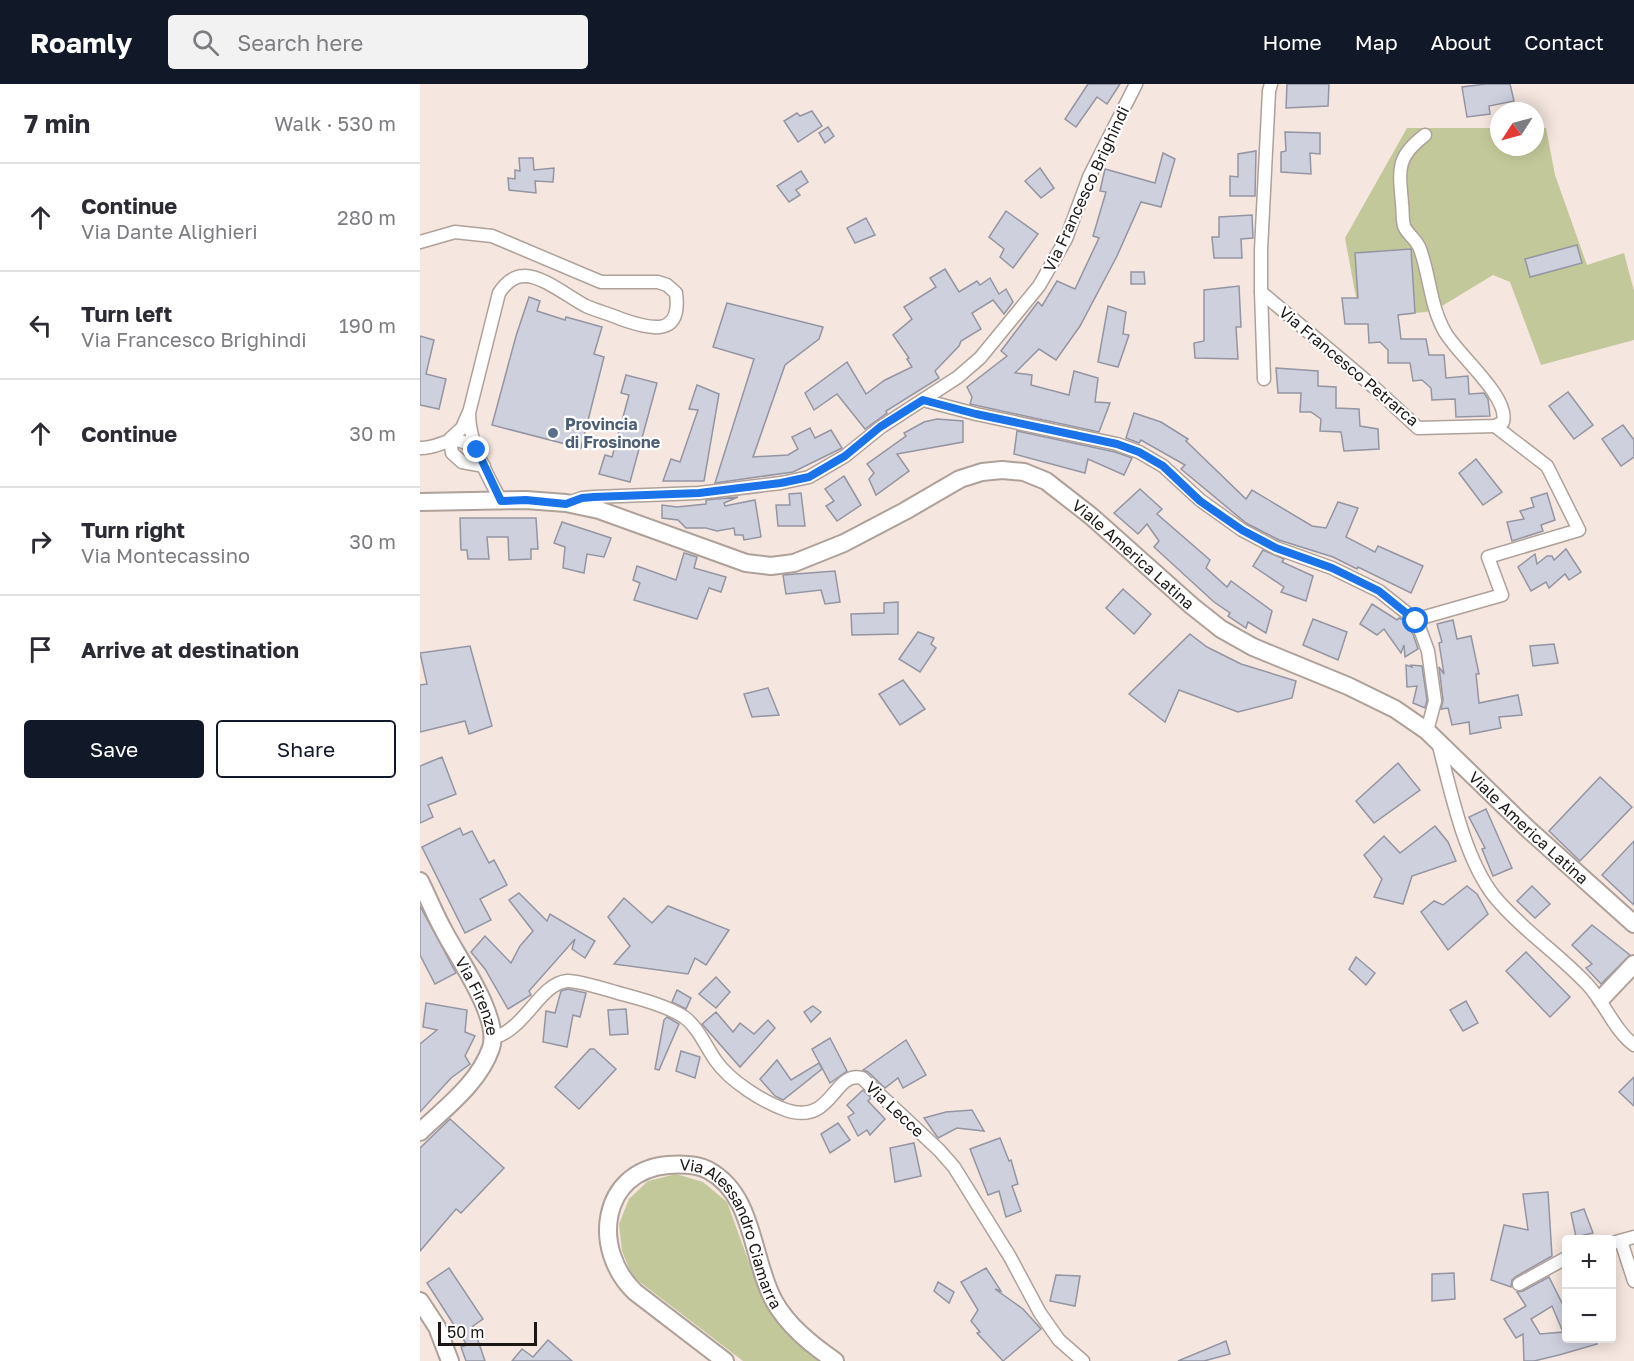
<!DOCTYPE html>
<html lang="en">
<head>
<meta charset="utf-8">
<style>
	body { margin:0; font-family:"Golos Text",sans-serif; background:#f2f2f3; color:#2b2b33 }
	.controls { position:absolute; right:18px; bottom:18px; display:grid; overflow:hidden; border-radius:6px; box-shadow:0 3px 15px #0003 }
	.controls button { width:54px; height:54px; display:grid; place-items:center; padding:0; border:0; border-bottom:2px solid #e1e1e2; background:#fff; color:#2b2b33; font:30px sans-serif }
	.compass { position:absolute; left:1070px; top:18px; width:54px; height:54px; border-radius:50%; background:#fff; box-shadow:0 3px 15px #0003; rotate:234deg }
	.scale { position:absolute; left:18px; bottom:15px; width:99px; box-sizing:border-box; padding-left:6px; border:3px solid #1c1715; border-top:0; font-size:16px; line-height:21px; white-space:nowrap; color:#1c1715; -webkit-text-stroke:4px #fff; paint-order:stroke }
	.stop { position:absolute; width:18px; height:18px; margin:-14px; border:4px solid #1a73e8; border-radius:50%; background:#fff }
	.stop.end { background:#1a73e8; border-color:#fff; box-shadow:0 2px 6px #0008 }
	.list { margin:0; padding:0; list-style:none }
	h2 { display:flex; justify-content:space-between; align-items:center; height:78px; margin:0; padding:0 24px; font-size:26px }
	h2 small { font-size:20px; font-weight:400; color:#7c7c81 }
	.list li { display:grid; grid-template-columns:39px 1fr auto; gap:18px; align-items:center; box-sizing:border-box; height:108px; padding:0 24px; border-top:2px solid #e1e1e2 }
	.list b { display:block; font-size:22px; white-space:nowrap }
	.list p { margin:0; font-size:20px; white-space:nowrap; color:#7c7c81 }
	.list em { font-size:20px; font-style:normal; color:#7c7c81 }
	.actions { display:flex; gap:12px; padding:18px 24px }
	.actions a { flex:1; padding:14px 0; border:2px solid #111827; border-radius:6px; text-align:center; font-size:21px; color:#111827 }
	.actions .main { background:#111827; color:#fff }
	.icon { flex:none; width:33px; height:33px; fill:none; stroke:currentColor; stroke-width:2; stroke-linecap:round; stroke-linejoin:round }
	.map { position:relative; flex:none; width:1214px; height:1277px; overflow:hidden }
	header { display:flex; align-items:center; gap:36px; box-sizing:border-box; height:84px; padding:0 30px; background:#111827; color:#fff }
	header strong { font-size:28px }
	nav { display:flex; gap:33px; margin-inline-start:auto; font-size:21px }
	.search { width:420px; height:54px; background:#f2f2f3; display:flex; align-items:center; gap:15px; box-sizing:border-box; padding:0 21px; border-radius:6px; color:#7c7c81; font-size:22px }
	main { display:flex }
	aside { flex:1; background:#fff }
	.map>svg:first-child { display:block }
	.green { fill:#c3c89a }
	.building { fill:#cfd0de; stroke:#9495a2; stroke-width:1.5; fill-rule:evenodd }
	.lines { fill:none; stroke-linecap:round; stroke-linejoin:round }
	.street-casing { stroke:#aea199; stroke-width:15 }
	.secondary-casing { stroke:#aea199; stroke-width:20 }
	.street { stroke:#fff; stroke-width:12 }
	.secondary { stroke:#fff; stroke-width:16 }
	.route { stroke:#1a73e8; stroke-width:8 }
	.service-dot { fill:#5c6f8a; stroke:#fff; stroke-width:2 }
	.labels { text-anchor:middle; stroke-width:4.5; stroke-linejoin:round; paint-order:stroke }
	.street-label { font-size:16px; fill:#1c1715; stroke:#fff }
	.service-label { font-size:16px; font-weight:bold; fill:#4e5e75; stroke:#fff; text-anchor:start }
</style>
</head>
<body>
<header>
<strong>Roamly</strong>
<div class="search"><svg class="icon" aria-label="search" viewBox="0 0 24 24"><circle cx="10" cy="10" r="6"/><path d="M15 15l6 6"/></svg>Search here</div>
<nav><a>Home</a><a>Map</a><a>About</a><a>Contact</a></nav>
</header>
<main>
<aside>
<h2>7 min<small>Walk · 530 m</small></h2>
<ul class="list">
<li><svg class="icon" aria-label="ahead" viewBox="0 0 24 24"><path d="M12 20V5M6 11l6-6 6 6"/></svg><div><b>Continue</b><p>Via Dante Alighieri</p></div><em>280 m</em></li>
<li><svg class="icon" aria-label="left" viewBox="0 0 24 24"><path d="M17 20v-9H6M10 6l-5 5 5 5"/></svg><div><b>Turn left</b><p>Via Francesco Brighindi</p></div><em>190 m</em></li>
<li><svg class="icon" aria-label="ahead" viewBox="0 0 24 24"><path d="M12 20V5M6 11l6-6 6 6"/></svg><div><b>Continue</b></div><em>30 m</em></li>
<li><svg class="icon" aria-label="right" viewBox="0 0 24 24"><path d="M7 20v-9h11M14 6l5 5-5 5"/></svg><div><b>Turn right</b><p>Via Montecassino</p></div><em>30 m</em></li>
<li><svg class="icon" aria-label="arrive" viewBox="0 0 24 24"><path d="M6 21V4h12l-3 4 3 4H6"/></svg><div><b>Arrive at destination</b></div></li>
</ul>
<div class="actions"><a class="main">Save</a><a>Share</a></div>
</aside>
<div class="map">
<svg width="1214" height="1277" viewBox="0 0 1214 1277">
	<rect width="100%" height="100%" fill="#f5e6df"/>
	<g class="green">
		<path d="M987,44H1079V63H1115V44H1126L1135,91L1167,181L1204,169L1214,207V256L1121,281L1090,198L1073,191L1022,222L1006,228L964,232L961,214L936,213L925,154Z"/>
		<path d="M256,1090L283,1098L307,1118L332,1187L361,1242L384,1263L405,1277H323L212,1192L202,1167L199,1140L209,1115L228,1097Z"/>
	</g>
	<g class="building">
		<path d="M668,0H700L687,20L677,13L656,43L645,35Z"/>
		<path d="M867,0H909L908,22L866,24Z"/>
		<path d="M1066,0H1090L1094,17L1069,22L1070,30L1047,33L1042,3Z"/>
		<path d="M392,27L402,42L378,58L364,37L377,29L380,32Z"/>
		<path d="M408,43L414,52L405,59L399,49Z"/>
		<path d="M865,48L900,49V70L890,69L891,90L861,88V68L866,67Z"/>
		<path d="M836,67L835,112H810V92L818,93V70Z"/>
		<path d="M743,69L755,75L741,123L721,118L697,172L660,242L636,276L619,265L595,289L612,291L611,301L649,311L654,287L678,294L675,318L690,319L679,348L550,320L552,313L547,303L587,272L581,267L618,218L622,222L637,197L655,205L679,154L673,152L686,108L680,107L685,85L735,99Z"/>
		<path d="M99,74H113L114,86L134,84L133,98L115,97L116,109L89,106L88,94L95,95V86L100,87Z"/>
		<path d="M620,84L634,104L621,114L605,97Z"/>
		<path d="M381,87L388,98L376,106L380,111L369,118L357,102Z"/>
		<path d="M586,127L618,150L593,184L580,173L584,165L569,153Z"/>
		<path d="M832,131L833,154L821,155L822,174H794L792,153H799V133Z"/>
		<path d="M446,134L455,151L435,159L427,144Z"/>
		<path d="M1157,161L1162,179L1110,193L1105,175Z"/>
		<path d="M991,165L995,229L978,231L981,255H1006L1009,271H1024L1026,294L1048,292L1049,310L1064,309L1068,315L1070,332L1036,333L1035,315L1012,316L1011,304L1002,296L993,297L990,279H968V266L960,258L949,259L948,240H925L922,214H938L935,169Z"/>
		<path d="M525,185L539,208L557,197L560,201L570,194L579,210L586,205L593,218L584,230L573,216L552,229L561,245L541,257L539,262L515,287L519,294L466,327L467,329L445,345L417,310L394,326L385,309L427,278L446,310L465,296L492,283L487,275L489,274L473,251L492,235L484,223L516,203L510,194Z"/>
		<path d="M711,188H724L725,200H711Z"/>
		<path d="M819,202L821,243H816L818,275L775,274L774,259L784,257V206Z"/>
		<path d="M109,213L120,217L117,227L145,236L146,233L182,243L174,270L184,273L161,364L72,341L96,252Z"/>
		<path d="M307,219L403,243L399,255L365,281L333,373L368,371L378,365L372,353L390,344L395,354L411,346L422,364L420,365L373,388L295,399L334,275L293,263Z"/>
		<path d="M688,222L706,228L703,250L709,251L698,283L678,278Z"/>
		<path d="M0,252L14,256L6,290L26,295L19,325L0,321Z"/>
		<path d="M856,284L898,287V302L916,303V324L939,325L940,342L958,345L959,365L924,367L921,348L900,347L901,335L891,328H880L881,309H858Z"/>
		<path d="M206,291L237,299L210,398L179,390L185,371L192,373L209,311L201,309Z"/>
		<path d="M277,301L299,310L284,397H243L251,375L260,378L278,326L269,325Z"/>
		<path d="M1148,308L1173,341L1154,355L1129,322Z"/>
		<path d="M714,329L741,338L768,355L766,357L826,415L832,406L892,442L906,444L918,418L938,424L926,453L955,468L958,462L1003,482L991,509L938,483L937,485L913,473L859,456L826,439L761,385L765,381L721,356L719,359L706,354Z"/>
		<path d="M517,335L543,337V358L477,370L489,387L456,411L449,395L454,389L447,380L486,352L484,349L504,338Z"/>
		<path d="M1203,341L1214,356V373L1201,382L1182,355Z"/>
		<path d="M597,347L695,368L712,374L704,391L668,375L665,389L594,370Z"/>
		<path d="M1056,375L1082,408L1063,421L1039,389Z"/>
		<path d="M424,392L441,421L417,437L406,422L414,417L405,405Z"/>
		<path d="M720,405L742,425L737,430L790,476L786,484L807,503L811,497L852,527L846,549L828,538L826,544L808,532L810,529L794,518L734,463L739,457L727,440L718,450L694,429Z"/>
		<path d="M381,409L385,442H358L356,421H370L369,410Z"/>
		<path d="M1127,409L1135,436L1121,441L1123,447L1092,457L1087,438L1104,435L1100,427L1114,423L1111,414Z"/>
		<path d="M318,413L304,419L305,422L335,416L341,453L324,456L323,451H315L314,444L297,447L286,444H266L258,436L242,434V421L257,423L286,420V416Z"/>
		<path d="M40,434H116L118,465H111V475L89,476L88,453H67L69,475H48L47,466H41Z"/>
		<path d="M142,438L191,454L184,473L167,470L164,489L143,484L145,463L134,459Z"/>
		<path d="M1146,465L1161,488L1149,496L1145,490L1129,504L1126,498L1111,507L1098,483L1115,470L1117,480L1127,472H1132L1134,476Z"/>
		<path d="M843,466L864,475L862,478L893,492L886,517L861,508L864,503L833,482Z"/>
		<path d="M264,469L277,473L274,484L306,493L301,508L289,504L277,535L214,516L220,499L213,496L217,482L256,496Z"/>
		<path d="M415,487L420,518L405,520L401,506L366,510L363,491Z"/>
		<path d="M703,505L731,530L714,550L686,524Z"/>
		<path d="M478,518V550L432,551L431,530L464,529V519Z"/>
		<path d="M952,520L977,536L979,534L983,536L993,550L998,565L985,573L984,561L981,569L964,545L957,551L940,540Z"/>
		<path d="M893,535L927,548L918,576L883,561Z"/>
		<path d="M1033,536L1037,555L1051,552L1059,590H1056L1059,619L1098,611L1102,631L1079,633L1081,644L1050,650L1049,638L1032,641L1028,624L1021,625L1023,616L1019,583L1024,590L1019,559L1022,558L1017,540Z"/>
		<path d="M498,548L514,554L511,560L516,564L500,588L479,575Z"/>
		<path d="M770,550L787,563L821,580L876,597L872,614L818,628L759,606L745,638L709,610Z"/>
		<path d="M1134,560L1138,579L1113,582L1110,562Z"/>
		<path d="M50,562L72,642L49,650L45,637L0,648V601L7,600L0,569Z"/>
		<path d="M986,581L992,583L991,581L1002,582L1007,616L1005,624L993,619L997,602L987,603Z"/>
		<path d="M483,596L505,625L480,641L459,610Z"/>
		<path d="M348,604L359,631L332,633L324,610Z"/>
		<path d="M22,673L36,710L8,721L13,733L0,739V682Z"/>
		<path d="M978,679L1000,706L954,739L936,717Z"/>
		<path d="M1180,693L1212,723L1160,777L1129,747Z"/>
		<path d="M1066,725L1092,784L1073,792L1062,765L1065,764L1049,733Z"/>
		<path d="M1015,742L1028,758L1036,777L992,792L983,820L954,813L962,795L944,771L964,752L980,769Z"/>
		<path d="M40,744L43,751L52,747L69,779L74,776L87,801L60,815L71,836L45,849L2,763Z"/>
		<path d="M1214,757V821L1182,791Z"/>
		<path d="M1047,802L1057,810L1068,830L1028,866L1001,828L1014,817L1023,821Z"/>
		<path d="M1112,802L1130,820L1115,834L1097,817Z"/>
		<path d="M99,809L127,837L130,830L175,857L165,874L152,865L155,855L109,907L111,911L88,925L65,885L51,868L65,852L91,879L100,862L113,847L89,816Z"/>
		<path d="M204,814L232,839L248,822L309,846L286,881L275,874L268,890L194,880L210,862L188,833Z"/>
		<path d="M0,822L36,889L15,900L0,871Z"/>
		<path d="M1172,841L1210,871L1181,900L1166,884L1172,880L1152,861Z"/>
		<path d="M1106,868L1150,913L1130,933L1086,887Z"/>
		<path d="M936,873L955,889L946,901L929,885Z"/>
		<path d="M296,893L310,908L296,924L279,910Z"/>
		<path d="M148,905L166,909L160,933L153,931L147,963L123,958L126,927L135,929L141,907Z"/>
		<path d="M257,906L271,914L266,925L252,918Z"/>
		<path d="M1046,917L1058,939L1043,947L1030,926Z"/>
		<path d="M6,919L47,926L45,948L55,952L45,972L50,980L31,994L0,1028V960L17,946L3,943Z"/>
		<path d="M393,922L401,928L391,938L384,928Z"/>
		<path d="M206,925L208,950L190,951L188,926Z"/>
		<path d="M296,928L313,948L320,939L334,950L348,936L355,944L320,983L282,940Z"/>
		<path d="M247,933L259,940L239,986L235,985L244,936Z"/>
		<path d="M410,954L427,987L410,999L392,965Z"/>
		<path d="M486,956L506,991L483,1004L478,994L465,1004L448,988L443,986Z"/>
		<path d="M170,965H174L196,985L159,1025L135,1003Z"/>
		<path d="M261,967L280,973L275,994L256,987Z"/>
		<path d="M357,976L371,996L399,979L402,985L363,1016L355,1012L340,995Z"/>
		<path d="M1214,993V1022L1199,1008Z"/>
		<path d="M443,1006L451,1014L448,1017L465,1035L450,1051L447,1046L438,1052L428,1033L434,1029L427,1021Z"/>
		<path d="M552,1026L564,1047L537,1044L518,1054L504,1034L526,1028Z"/>
		<path d="M30,1035L84,1084L41,1129L36,1125L0,1167V1064Z"/>
		<path d="M418,1039L430,1056L410,1069L401,1050Z"/>
		<path d="M580,1054L589,1077L591,1076L598,1100L592,1102L601,1127L586,1133L579,1107L568,1111L550,1065Z"/>
		<path d="M494,1059L501,1092L475,1098L470,1064Z"/>
		<path d="M1128,1108L1132,1172L1095,1193L1092,1196L1091,1203L1071,1196L1084,1141L1108,1146L1103,1110Z"/>
		<path d="M1164,1125L1173,1149L1156,1153L1151,1129Z"/>
		<path d="M29,1184L63,1235L53,1242L65,1277H46L41,1263L47,1261L7,1199Z"/>
		<path d="M566,1184L581,1207L575,1205L603,1225L621,1245L583,1277L557,1249L560,1248L551,1237L558,1226L541,1198Z"/>
		<path d="M1034,1189L1035,1215L1012,1217V1190Z"/>
		<path d="M636,1191L660,1192L655,1222L630,1217Z"/>
		<path d="M1129,1193L1146,1227V1258L1162,1254H1176L1177,1260L1139,1271L1114,1277H1104L1103,1250L1096,1254L1084,1235L1106,1222L1097,1208L1103,1207ZM1132,1222L1143,1248L1120,1250L1111,1235Z"/>
		<path d="M518,1198L534,1208L529,1219L514,1207Z"/>
		<path d="M128,1256L152,1277H92L102,1265L113,1273Z"/>
		<path d="M806,1257L810,1270L784,1277H758Z"/>
	</g>
	<g class="lines">
		<g class="street-casing">
			<g id="street">
				<path d="M851,0L849,7L841,166V208L956,305L998,344L1075,342L1083,338C1090,313 1037,270 1025,248C1010,222 1010,192 1000,165C997,156 987,150 984,142C982,135 983,126 982,119C979,85 976,73 1005,51"/>
				<path d="M0,158L35,148L72,152L181,198H238L247,201L256,209C262,254 230,245 201,235C190,230 177,227 166,222C150,214 122,191 104,192C93,192 85,200 79,209L49,329C49,360 67,390 81,417"/>
				<path d="M841,208L844,295"/>
				<path d="M503,316L556,330L697,360L719,368L743,382L780,416L822,446L856,464L912,484L959,507L997,537L1008,567L1015,617L1007,647"/>
				<path d="M48,330L42,344L30,355L32,369L42,378L64,382"/>
				<path d="M0,364C27,364 29,345 57,366"/>
				<path d="M147,419L162,414L174,413L279,409L361,399L389,393L425,372L461,343L538,293L560,274L619,202L646,155L669,93L716,0"/>
				<path d="M994,536L1082,511L1068,473L1159,446L1127,382L1075,342"/>
				<path d="M1018,658C1030,704 1044,774 1074,812C1101,845 1138,869 1167,900C1185,919 1194,946 1214,961"/>
				<path d="M73,954C106,945 119,900 147,897C156,896 185,905 195,908C216,914 246,921 264,933C278,943 286,963 296,977C310,997 343,1018 366,1026C413,1042 413,986 442,994L519,1066L534,1083L590,1173L620,1229L639,1256L663,1277"/>
				<path d="M1201,1157L1214,1197"/>
				<path d="M1192,1159L1214,1153"/>
				<path d="M1099,1200L1146,1174"/>
			</g>
		</g>
		<g class="secondary-casing">
			<g id="secondary">
				<path id="s1" d="M0,418L106,416L146,419L179,426L326,479L351,482L374,479L424,459L485,427L540,395L562,388L582,386L604,388L626,397L671,432L772,522L801,545L833,563L928,602L975,625L1007,647L1108,745L1214,840"/>
				<path id="s2" d="M0,797C8,813 15,831 24,847C38,874 81,934 71,964C59,999 25,1024 0,1048"/>
				<path d="M1181,915L1214,880"/>
				<path d="M0,1217L17,1243L30,1277"/>
				<path id="s3" d="M305,1277L215,1208C171,1166 180,1087 248,1081C261,1080 276,1080 288,1086C335,1111 331,1175 354,1217C368,1242 392,1261 415,1277"/>
			</g>
		</g>
		<use href="#street" class="street"/>
		<use href="#secondary" class="secondary"/>
	</g>
	<g class="lines">
		<path class="route" d="M57,366L81,417L106,416L146,420L162,414L174,413L279,409L361,399L389,393L425,372L460,343L503,316L556,330L697,360L719,368L743,382L780,417L822,446L856,464L912,484L959,507L996,537"/>
	</g>
	<circle class="service-dot" cx="133" cy="349" r="6"/>
	<g class="labels">
		<g class="street-label">
			<text transform="translate(666 105) rotate(-65)" y="6">Via Francesco Brighindi</text>
			<text transform="translate(929 282) rotate(40)" y="6">Via Francesco Petrarca</text>
			<text dy="6" stroke="none"><textPath href="#s1" startOffset="774">Viale America Latina</textPath></text>
			<text dy="6" stroke="none"><textPath href="#s1" startOffset="1260">Viale America Latina</textPath></text>
			<text dy="6" stroke="none"><textPath href="#s2" startOffset="129">Via Firenze</textPath></text>
			<text transform="translate(475 1025) rotate(43)" y="6">Via Lecce</text>
			<text dy="6" stroke="none"><textPath href="#s3" startOffset="386">Via Alessandro Ciamarra</textPath></text>
		</g>
		<g class="service-label">
			<text x="145" y="346">Provincia<tspan x="145" dy="18">di Frosinone</tspan></text>
		</g>
	</g>
</svg>
<div class="controls">
<button>+</button>
<button>−</button>
</div>
<svg class="compass" viewBox="-18 -18 36 36"><path d="M0-13l5 13h-10z" fill="#e53935"/><path d="M0 13l5-13h-10z" fill="#7c7c81"/></svg>
<div class="scale">50 m</div>
<div class="stop" style="left:996px;top:537px"></div>
<div class="stop end" style="left:57px;top:366px"></div>
</div>
</main>
</body>
</html>
